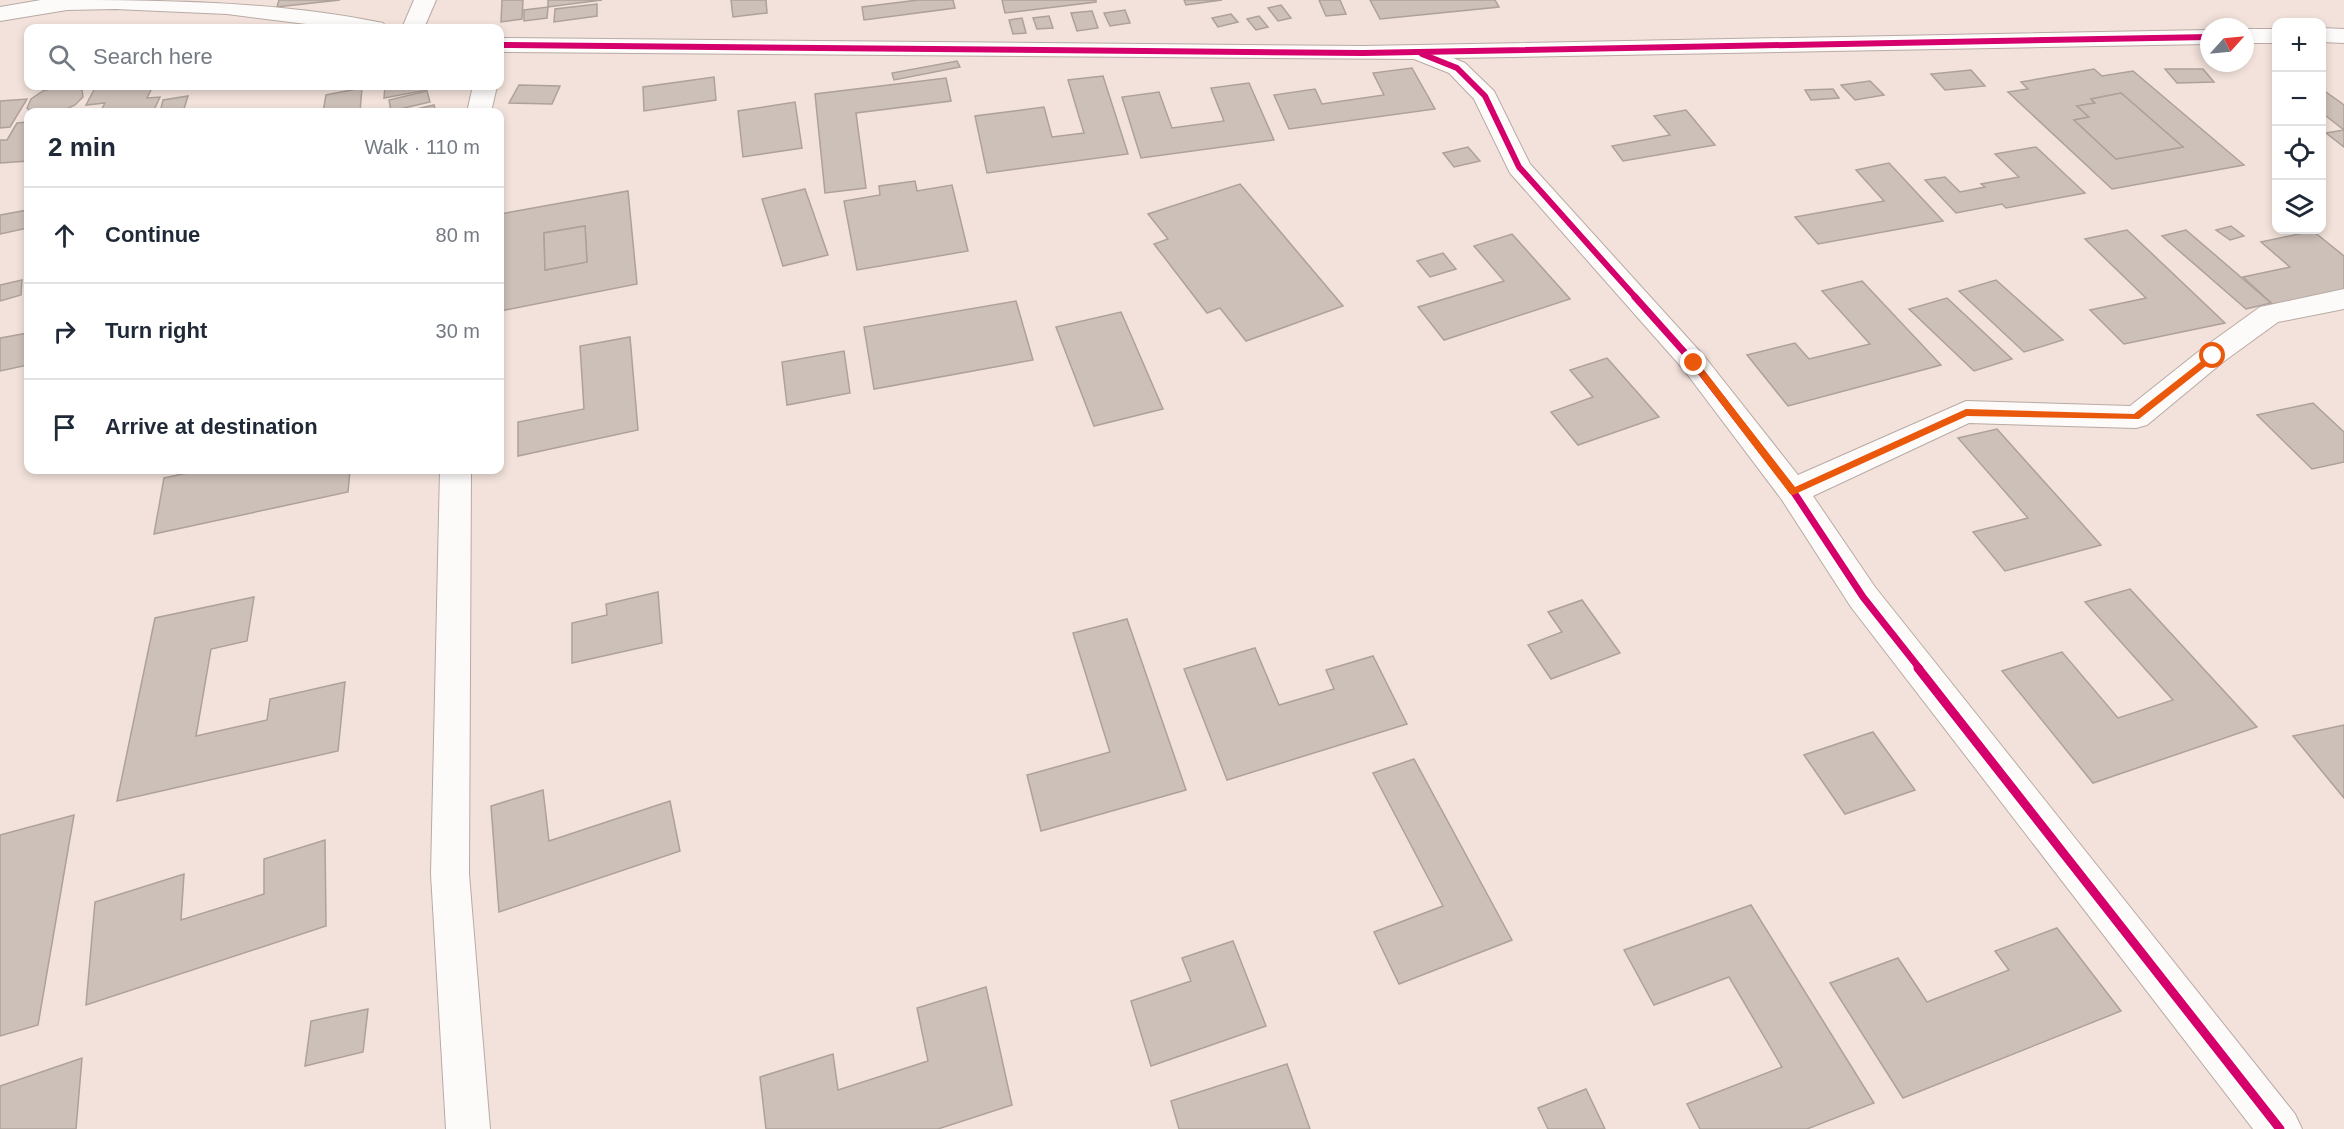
<!DOCTYPE html>
<html lang="en">
<head>
<meta charset="utf-8">
<style>
	body { margin:0; font-family:Arial,sans-serif; background:#f6f6f7; color:#1f2937 }
	.controls { position:absolute; right:18px; top:18px; display:grid; overflow:hidden; border-radius:12px; box-shadow:0 3px 9px #0003 }
	.controls button { width:54px; height:54px; display:grid; place-items:center; padding:0; border:0; border-bottom:2px solid #e0e1e3; background:#fff; color:#1f2937; font:30px sans-serif }
	.compass { position:absolute; left:2200px; top:18px; width:54px; height:54px; border-radius:50%; background:#fff; box-shadow:0 3px 9px #0003; rotate:63deg }
	.stop { position:absolute; width:18px; height:18px; margin:-14px; border:4px solid #ea580c; border-radius:50%; background:#fff }
	.stop.end { background:#ea580c; border-color:#fff; box-shadow:0 2px 6px #0008 }
	.list { margin:0; padding:0; list-style:none }
	h2 { display:flex; justify-content:space-between; align-items:center; height:78px; margin:0; padding:0 24px; font-size:26px }
	h2 small { font-size:20px; font-weight:400; color:#747a83 }
	.list li { display:grid; grid-template-columns:39px 1fr auto; gap:18px; align-items:center; box-sizing:border-box; height:96px; padding:0 24px; border-top:2px solid #e0e1e3 }
	.list b { display:block; font-size:22px; white-space:nowrap }
	.list em { font-size:20px; font-style:normal; color:#747a83 }
	.icon { flex:none; width:33px; height:33px; fill:none; stroke:currentColor; stroke-width:2; stroke-linecap:round; stroke-linejoin:round }
	.map { position:relative; flex:none; width:2344px; height:1129px; overflow:hidden }
	.search { position:absolute; background:#fff; box-shadow:0 3px 9px #0003; left:24px; top:24px; width:480px; height:66px; display:flex; align-items:center; gap:15px; box-sizing:border-box; padding:0 21px; border-radius:12px; color:#747a83; font-size:22px }
	.panel { position:absolute; background:#fff; box-shadow:0 3px 9px #0003; left:24px; top:108px; width:480px; height:366px; border-radius:12px }
	.map>svg:first-child { display:block }
	.building { fill:#cdc0b9; stroke:#ada19a; stroke-width:1.5; fill-rule:evenodd }
	.lines { fill:none; stroke-linecap:round; stroke-linejoin:round }
	.minor-casing { stroke:#b8aaa4; stroke-width:2 }
	.minor { fill:#fdfbfa; fill-rule:evenodd }
	.cycleway-far2-casing { stroke:#fff; stroke-width:9 }
	.cycleway-far1-casing { stroke:#fff; stroke-width:10 }
	.cycleway-casing { stroke:#fff; stroke-width:13 }
	.cycleway-far2 { stroke:#d6006c; stroke-width:6 }
	.cycleway-far1 { stroke:#d6006c; stroke-width:7 }
	.cycleway { stroke:#d6006c; stroke-width:9 }
	.route { fill:#ea580c }
</style>
</head>
<body>
<div class="map">
<svg width="2344" height="1129" viewBox="0 0 2344 1129">
	<rect width="100%" height="100%" fill="#f2e2db"/>
	<g class="building">
		<path d="M279,0H340L277,7Z"/>
		<path d="M502,0H523L522,19L501,22Z"/>
		<path d="M548,0H602L548,7Z"/>
		<path d="M731,0H766L767,13L733,17Z"/>
		<path d="M918,0H953L955,8L864,20L862,7Z"/>
		<path d="M1002,0H1096V2L1005,13Z"/>
		<path d="M1184,0H1222L1186,5Z"/>
		<path d="M1319,0H1340L1346,14L1326,16Z"/>
		<path d="M1370,0H1495L1499,7L1380,19Z"/>
		<path d="M597,4V16L554,22L555,9Z"/>
		<path d="M1281,5L1291,18L1278,21L1268,8Z"/>
		<path d="M548,7L547,18L524,21V10Z"/>
		<path d="M1125,10L1130,23L1110,26L1104,13Z"/>
		<path d="M1092,11L1098,28L1077,31L1071,13Z"/>
		<path d="M1231,14L1238,22L1218,27L1212,18Z"/>
		<path d="M1049,16L1053,28L1037,29L1033,18Z"/>
		<path d="M1259,16L1268,27L1256,30L1247,19Z"/>
		<path d="M1022,18L1026,33L1013,34L1009,20Z"/>
		<path d="M957,61L960,67L894,80L892,73Z"/>
		<path d="M1412,68L1435,109L1289,129L1274,95L1315,89L1322,104L1384,95L1373,73Z"/>
		<path d="M2094,69L2102,76L2133,71L2244,165L2112,189L2008,92L2028,89L2021,82ZM2121,93L2183,147L2116,159L2074,120L2089,117L2077,106L2095,103L2091,99Z"/>
		<path d="M2165,69H2203L2214,82L2177,83Z"/>
		<path d="M1971,70L1985,86L1945,90L1931,74Z"/>
		<path d="M1103,76L1128,154L987,173L975,116L1044,107L1052,137L1084,133L1068,80Z"/>
		<path d="M714,77L716,100L644,111L643,87Z"/>
		<path d="M946,78L951,101L856,113L866,188L825,193L815,94Z"/>
		<path d="M1870,81L1884,95L1855,100L1841,85Z"/>
		<path d="M1249,83L1274,140L1141,158L1122,97L1159,92L1172,128L1224,121L1211,88Z"/>
		<path d="M519,85L560,86L552,104L509,103Z"/>
		<path d="M58,86H73L82,90L83,97L75,105L60,112H31L27,108L31,99L43,91Z"/>
		<path d="M96,86H153L147,98L160,97L153,112H100L105,103L86,105Z"/>
		<path d="M385,86H427V90L384,98Z"/>
		<path d="M362,88L360,112H323L326,95Z"/>
		<path d="M1833,89L1839,98L1811,100L1805,90Z"/>
		<path d="M427,91L430,102L391,111L389,100Z"/>
		<path d="M2326,92L2344,105V147L2326,133L2344,130L2322,113V93Z"/>
		<path d="M2121,93L2183,147L2116,159L2074,120L2089,117L2077,106L2095,103L2091,99Z"/>
		<path d="M188,96L183,112H160L163,100Z"/>
		<path d="M27,99L10,127L0,128V101Z"/>
		<path d="M795,102L802,148L743,157L738,111Z"/>
		<path d="M434,105L436,112H404Z"/>
		<path d="M1686,110L1715,145L1623,161L1612,146L1670,135L1654,116Z"/>
		<path d="M28,122V161L0,163V140H7L17,123Z"/>
		<path d="M1468,147L1480,161L1454,167L1443,153Z"/>
		<path d="M2036,147L2085,193L2006,208L2002,204L1956,213L1925,180L1945,177L1960,192L1985,187L1981,184L2019,177L1995,154Z"/>
		<path d="M1889,163L1943,221L1818,244L1795,217L1884,201L1856,170Z"/>
		<path d="M915,181L917,191L952,185L968,251L857,270L844,201L880,195L879,186Z"/>
		<path d="M1240,184L1343,306L1246,341L1220,308L1207,313L1154,244L1168,239L1148,214Z"/>
		<path d="M805,189L828,255L783,266L762,199Z"/>
		<path d="M628,191L637,284L500,311V214ZM585,226L587,262L545,270L544,233Z"/>
		<path d="M28,210V228L0,234V215Z"/>
		<path d="M585,226L587,262L545,270L544,233Z"/>
		<path d="M2231,226L2244,236L2230,240L2216,230Z"/>
		<path d="M2127,230L2225,323L2124,344L2090,310L2146,298L2085,239Z"/>
		<path d="M2186,230L2271,303L2246,309L2162,236Z"/>
		<path d="M2313,231L2344,256V294L2278,309L2243,277L2290,267L2261,242Z"/>
		<path d="M1512,234L1570,299L1444,340L1418,307L1504,281L1474,246Z"/>
		<path d="M1443,253L1456,269L1430,277L1417,261Z"/>
		<path d="M22,280L21,295L0,301V285Z"/>
		<path d="M1996,280L2063,340L2024,352L1959,291Z"/>
		<path d="M1862,281L1941,365L1788,406L1747,355L1795,343L1809,359L1870,344L1822,291Z"/>
		<path d="M1947,298L2012,359L1974,371L1909,309Z"/>
		<path d="M1016,301L1033,360L874,389L864,327Z"/>
		<path d="M1121,312L1163,409L1094,426L1056,327Z"/>
		<path d="M28,333V365L0,371V338Z"/>
		<path d="M630,337L638,430L518,456V422L584,409L580,346Z"/>
		<path d="M844,351L850,393L787,405L782,362Z"/>
		<path d="M1607,358L1659,417L1578,445L1551,412L1593,397L1570,370Z"/>
		<path d="M2313,403L2344,432V462L2312,469L2257,415Z"/>
		<path d="M1997,429L2101,545L2005,571L1973,532L2028,518L1958,438Z"/>
		<path d="M202,470H350L348,492L154,534L164,478Z"/>
		<path d="M2130,589L2257,727L2093,783L2002,671L2062,652L2118,718L2173,700L2085,602Z"/>
		<path d="M658,592L662,643L572,663V623L607,615L606,604Z"/>
		<path d="M254,597L247,641L211,649L196,736L267,720L270,699L345,682L338,751L117,801L155,618Z"/>
		<path d="M1582,600L1620,653L1551,679L1528,645L1562,632L1548,612Z"/>
		<path d="M1127,619L1186,790L1041,831L1027,775L1110,752L1073,633Z"/>
		<path d="M1255,648L1279,705L1334,689L1326,670L1373,656L1407,724L1227,780L1184,669Z"/>
		<path d="M2344,725V798L2293,736Z"/>
		<path d="M1873,732L1915,790L1845,814L1804,755Z"/>
		<path d="M1414,759L1512,940L1399,984L1374,932L1443,906L1373,773Z"/>
		<path d="M543,790L549,841L670,801L680,851L499,912L491,806Z"/>
		<path d="M74,815L38,1025L0,1036V835Z"/>
		<path d="M325,840L326,926L86,1005L95,902L184,874L181,920L264,894V859Z"/>
		<path d="M1751,905L1874,1103L1807,1129H1700L1687,1104L1782,1067L1729,977L1654,1005L1624,950Z"/>
		<path d="M2057,928L2121,1011L1903,1098L1830,983L1898,958L1927,1002L2009,970L1995,951Z"/>
		<path d="M1233,941L1266,1026L1151,1066L1131,1001L1191,981L1182,958Z"/>
		<path d="M986,987L1012,1105L938,1129H766L760,1077L833,1054L838,1090L928,1061L917,1008Z"/>
		<path d="M368,1009L363,1052L305,1066L311,1021Z"/>
		<path d="M82,1058L76,1129H0V1086Z"/>
		<path d="M1287,1064L1310,1129H1179L1171,1101Z"/>
		<path d="M1586,1089L1605,1129H1548L1538,1108Z"/>
	</g>
	<g class="lines">
		<g class="minor-casing">
			<g id="minor">
				<path d="M41,0C155,0 271,0 383,23L387,28H338L227,14L115,9L67,10L0,21V7Z"/>
				<path d="M414,0H436L424,28H402Z"/>
				<path d="M2322,28L2344,29V43L2322,42Z"/>
				<rect x="2245" y="29" width="31" height="14"/>
				<path d="M2209,30V44L1453,58L1465,63L1494,91L1530,164L1704,356L1798,475L1966,401L2130,406L2203,348L2260,307L2344,289V309L2278,322L2223,362L2147,425L2136,428L1969,423L1813,496L1875,587L2295,1114L2302,1129H2253L1851,607L1782,500L1684,370L1510,173L1474,99L1449,73L1414,59L500,52V38L1363,46Z"/>
				<path d="M473,86H497L491,112H467Z"/>
				<path d="M440,470H471L469,874L490,1129H446L431,874Z"/>
			</g>
		</g>
		<use href="#minor" class="minor"/>
		<g class="cycleway-far2-casing">
			<g id="cycleway-far2">
				<path d="M500,45L1363,53L2209,37"/>
				<path d="M1422,54L1457,68L1485,96L1519,167L1637,299"/>
			</g>
		</g>
		<g class="cycleway-far1-casing">
			<path id="cycleway-far1" d="M1635,297L1694,363L1793,491L1863,597L1920,669"/>
		</g>
		<g class="cycleway-casing">
			<path id="cycleway" d="M1918,668L2280,1129"/>
		</g>
		<use href="#cycleway-far2" class="cycleway-far2"/>
		<use href="#cycleway-far1" class="cycleway-far1"/>
		<use href="#cycleway" class="cycleway"/>
	</g>
	<path class="route" d="M2213,352L2216,353V358L2139,419L1967,416L1793,495L1790,494L1690,363L1697,361L1795,487L1966,409L2134,414Z"/>
</svg>
<div class="controls">
<button>+</button>
<button>−</button>
<button><svg class="icon" aria-label="locate" viewBox="0 0 24 24"><circle cx="12" cy="12" r="6"/><path d="M12 2v4M12 18v4M2 12h4M18 12h4"/></svg></button>
<button><svg class="icon" aria-label="layers" viewBox="0 0 24 24"><path d="M12 4l9 5-9 5-9-5zM3 14l9 5 9-5"/></svg></button>
</div>
<svg class="compass" viewBox="-18 -18 36 36"><path d="M0-13l5 13h-10z" fill="#e53935"/><path d="M0 13l5-13h-10z" fill="#747a83"/></svg>
<div class="stop" style="left:2213px;top:356px"></div>
<div class="stop end" style="left:1694px;top:363px"></div>
<div class="search"><svg class="icon" aria-label="search" viewBox="0 0 24 24"><circle cx="10" cy="10" r="6"/><path d="M15 15l6 6"/></svg>Search here</div>
<section class="panel">
<h2>2 min<small>Walk · 110 m</small></h2>
<ul class="list">
<li><svg class="icon" aria-label="ahead" viewBox="0 0 24 24"><path d="M12 20V5M6 11l6-6 6 6"/></svg><div><b>Continue</b></div><em>80 m</em></li>
<li><svg class="icon" aria-label="right" viewBox="0 0 24 24"><path d="M7 20v-9h11M14 6l5 5-5 5"/></svg><div><b>Turn right</b></div><em>30 m</em></li>
<li><svg class="icon" aria-label="arrive" viewBox="0 0 24 24"><path d="M6 21V4h12l-3 4 3 4H6"/></svg><div><b>Arrive at destination</b></div></li>
</ul>
</section>
</div>
</body>
</html>
